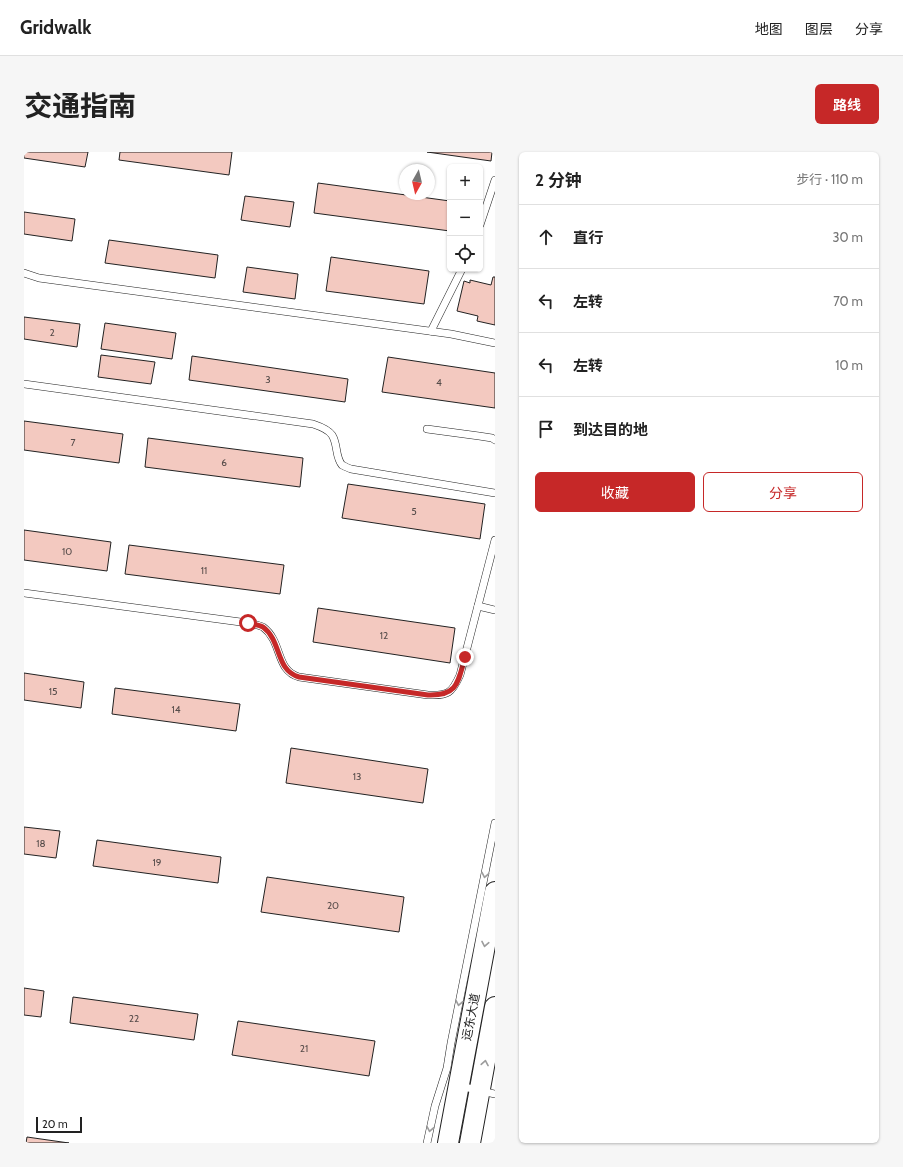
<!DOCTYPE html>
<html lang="zh">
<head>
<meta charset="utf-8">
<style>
	body { margin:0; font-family:Cabin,"Noto Sans SC",sans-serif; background:#f6f6f6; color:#222 }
	.controls { position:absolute; right:12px; top:12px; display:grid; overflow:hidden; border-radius:6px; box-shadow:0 1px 3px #0004 }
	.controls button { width:36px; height:36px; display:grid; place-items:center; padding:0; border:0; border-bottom:1px solid #e0e0e0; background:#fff; color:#222; font:20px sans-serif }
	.compass { position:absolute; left:375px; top:12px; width:36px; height:36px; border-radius:50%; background:#fff; box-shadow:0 1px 3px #0004; rotate:188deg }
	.scale { position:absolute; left:12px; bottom:10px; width:46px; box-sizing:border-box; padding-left:4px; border:2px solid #222; border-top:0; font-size:11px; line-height:14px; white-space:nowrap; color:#222; -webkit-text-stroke:3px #fff; paint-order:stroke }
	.stop { position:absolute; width:12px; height:12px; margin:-9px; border:3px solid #c62828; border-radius:50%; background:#fff }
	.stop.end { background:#c62828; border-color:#fff; box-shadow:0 1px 4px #0008 }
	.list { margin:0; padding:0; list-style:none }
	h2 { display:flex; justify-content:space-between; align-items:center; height:52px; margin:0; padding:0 16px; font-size:17px }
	h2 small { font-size:13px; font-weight:400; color:#767676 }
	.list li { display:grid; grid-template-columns:26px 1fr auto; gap:12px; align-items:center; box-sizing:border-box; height:64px; padding:0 16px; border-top:1px solid #e0e0e0 }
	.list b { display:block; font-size:15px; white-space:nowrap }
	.list em { font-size:13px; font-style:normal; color:#767676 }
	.actions { display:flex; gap:8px; padding:12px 16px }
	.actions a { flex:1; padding:9px 0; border:1px solid #c62828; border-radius:6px; text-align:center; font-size:14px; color:#c62828 }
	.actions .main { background:#c62828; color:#fff }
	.icon { flex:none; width:22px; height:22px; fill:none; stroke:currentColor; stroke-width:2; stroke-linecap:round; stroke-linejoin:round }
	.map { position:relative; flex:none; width:471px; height:991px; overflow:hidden; border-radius:6px }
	header { display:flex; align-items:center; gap:24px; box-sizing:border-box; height:56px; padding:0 20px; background:#fff; border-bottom:1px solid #e0e0e0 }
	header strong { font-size:19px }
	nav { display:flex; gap:22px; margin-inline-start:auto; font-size:14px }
	.intro { display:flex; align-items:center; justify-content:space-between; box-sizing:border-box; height:96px; padding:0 24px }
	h1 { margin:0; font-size:28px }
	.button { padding:10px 18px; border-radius:6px; background:#c62828; color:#fff; font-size:14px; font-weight:700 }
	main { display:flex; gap:24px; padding:0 24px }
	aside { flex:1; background:#fff; border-radius:6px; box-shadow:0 1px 3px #0004 }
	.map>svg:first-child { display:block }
	.building { fill:#f3c9c0; stroke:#222 }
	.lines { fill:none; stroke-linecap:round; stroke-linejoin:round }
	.lane-casing { stroke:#222; stroke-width:8 }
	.secondary-casing { stroke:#222; stroke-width:22 }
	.lane { stroke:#fff; stroke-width:7 }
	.secondary { stroke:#fff; stroke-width:20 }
	.oneway { stroke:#9c9c9c }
	.route { stroke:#c62828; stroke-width:5 }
	.labels { text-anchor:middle; stroke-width:3; stroke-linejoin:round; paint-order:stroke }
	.number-label { font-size:10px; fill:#564c4a }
	.street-label { font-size:12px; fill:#222; stroke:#fff }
</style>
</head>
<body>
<header>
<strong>Gridwalk</strong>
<nav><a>地图</a><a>图层</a><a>分享</a></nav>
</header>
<div class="intro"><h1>交通指南</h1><a class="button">路线</a></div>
<main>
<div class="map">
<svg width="471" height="991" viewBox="0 0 471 991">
	<rect width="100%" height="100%" fill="#fff"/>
	<g class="building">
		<path d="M0,0H64L61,15L0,6Z"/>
		<path d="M96,0H208L205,23L95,8Z"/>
		<path d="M403,0H468L467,9Z"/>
		<path d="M294,31L426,49V79L290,61Z"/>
		<path d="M221,44L270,50L266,75L217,68Z"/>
		<path d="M0,60L51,67L48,89L0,82Z"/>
		<path d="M85,88L194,103L191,126L81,111Z"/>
		<path d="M307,105L405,119L400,152L302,139Z"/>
		<path d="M223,115L274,122L271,147L219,140Z"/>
		<path d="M469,125H471V173L453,169L454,164L433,159L440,129L446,131V128L467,133Z"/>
		<path d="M0,165L56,172L53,195L0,187Z"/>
		<path d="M81,171L152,181L148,207L77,197Z"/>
		<path d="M77,203L131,210L127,232L74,225Z"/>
		<path d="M168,204L324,227L321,250L165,228Z"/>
		<path d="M364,205L471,221V256L358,240Z"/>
		<path d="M0,269L99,282L95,311L0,298Z"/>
		<path d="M124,286L279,306L276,335L121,315Z"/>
		<path d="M324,332L461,352L456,387L318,366Z"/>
		<path d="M0,378L87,390L83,419L0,408Z"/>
		<path d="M105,393L260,413L256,442L101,422Z"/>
		<path d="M294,456L431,476L426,511L289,490Z"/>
		<path d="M0,521L60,530L57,556L0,548Z"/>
		<path d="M91,536L216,552L212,579L88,562Z"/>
		<path d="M267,596L404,617L399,651L262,631Z"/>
		<path d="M0,675L36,679L32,706L0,702Z"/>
		<path d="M73,688L197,705L194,731L69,714Z"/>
		<path d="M243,725L380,745L375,780L237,760Z"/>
		<path d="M0,836L20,839L17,865L0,863Z"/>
		<path d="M49,845L174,862L170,888L46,871Z"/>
		<path d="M214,869L351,889L345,924L208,903Z"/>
		<path d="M3,985L45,991H2Z"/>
	</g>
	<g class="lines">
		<g class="lane-casing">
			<g id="lane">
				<path d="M456,73L471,28"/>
				<path d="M0,121L15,126L427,182L471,191"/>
				<path d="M407,179L438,117"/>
				<path d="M0,232L289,272C295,274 304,277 308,283C314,292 311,305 318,313C320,314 324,316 327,317L471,341"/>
				<path d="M403,277L455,284L468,286L471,288"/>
				<path d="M0,441L224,471C229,472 235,473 239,475C259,490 251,518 275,525L404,543C424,544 428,541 436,523L471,388"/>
				<path d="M454,454L471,458"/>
				<path d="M436,934L471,942"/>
				<path d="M403,991L411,954L423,916L427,891L471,671"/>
			</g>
		</g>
		<g class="secondary-casing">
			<g id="secondary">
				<path d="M424,991L471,740"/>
				<path d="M446,991L471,855"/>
			</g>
		</g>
		<use href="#lane" class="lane"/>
		<use href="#secondary" class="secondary"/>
	</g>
	<defs><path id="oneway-chevron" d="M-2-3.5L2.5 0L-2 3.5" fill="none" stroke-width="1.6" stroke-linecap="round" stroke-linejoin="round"/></defs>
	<g class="oneway">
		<use href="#oneway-chevron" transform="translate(461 723) rotate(101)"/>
		<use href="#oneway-chevron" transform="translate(461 792) rotate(101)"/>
		<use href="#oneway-chevron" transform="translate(435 851) rotate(101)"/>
		<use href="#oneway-chevron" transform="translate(461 911) rotate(-80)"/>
		<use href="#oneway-chevron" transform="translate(406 977) rotate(101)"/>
	</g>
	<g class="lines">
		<path class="route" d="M224,471C229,472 235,473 239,475C258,489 251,518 275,525L404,543C434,544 434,530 441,505"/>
	</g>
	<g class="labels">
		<g class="number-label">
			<text x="28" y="184">2</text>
			<text x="244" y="231">3</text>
			<text x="415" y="234">4</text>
			<text x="49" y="294">7</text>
			<text x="200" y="314">6</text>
			<text x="390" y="363">5</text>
			<text x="43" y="403">10</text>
			<text x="180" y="422">11</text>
			<text x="360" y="487">12</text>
			<text x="29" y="543">15</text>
			<text x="152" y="561">14</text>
			<text x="333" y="628">13</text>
			<text x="17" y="695">18</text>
			<text x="133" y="714">19</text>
			<text x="309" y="757">20</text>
			<text x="110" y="870">22</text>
			<text x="280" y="900">21</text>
		</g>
		<g class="street-label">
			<text transform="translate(447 865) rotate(-79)" y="4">运东大道</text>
		</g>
	</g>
</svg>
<div class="controls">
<button>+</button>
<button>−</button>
<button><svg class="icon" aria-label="locate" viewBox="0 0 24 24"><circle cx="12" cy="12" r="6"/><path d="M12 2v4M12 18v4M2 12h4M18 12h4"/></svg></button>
</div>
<svg class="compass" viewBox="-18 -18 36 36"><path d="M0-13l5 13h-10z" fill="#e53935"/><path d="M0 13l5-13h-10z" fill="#767676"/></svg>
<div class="scale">20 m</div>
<div class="stop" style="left:224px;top:471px"></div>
<div class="stop end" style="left:441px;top:505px"></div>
</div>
<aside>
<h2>2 分钟<small>步行 · 110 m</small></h2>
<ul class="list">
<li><svg class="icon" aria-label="ahead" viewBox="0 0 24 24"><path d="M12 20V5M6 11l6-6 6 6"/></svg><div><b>直行</b></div><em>30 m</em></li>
<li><svg class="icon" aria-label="left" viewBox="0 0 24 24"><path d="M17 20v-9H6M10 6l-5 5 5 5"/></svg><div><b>左转</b></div><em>70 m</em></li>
<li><svg class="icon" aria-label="left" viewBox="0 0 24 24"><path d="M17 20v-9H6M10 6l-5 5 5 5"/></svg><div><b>左转</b></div><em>10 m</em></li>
<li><svg class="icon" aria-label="arrive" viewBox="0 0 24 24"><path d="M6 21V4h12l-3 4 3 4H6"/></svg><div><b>到达目的地</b></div></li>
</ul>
<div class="actions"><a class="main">收藏</a><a>分享</a></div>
</aside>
</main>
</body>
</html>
